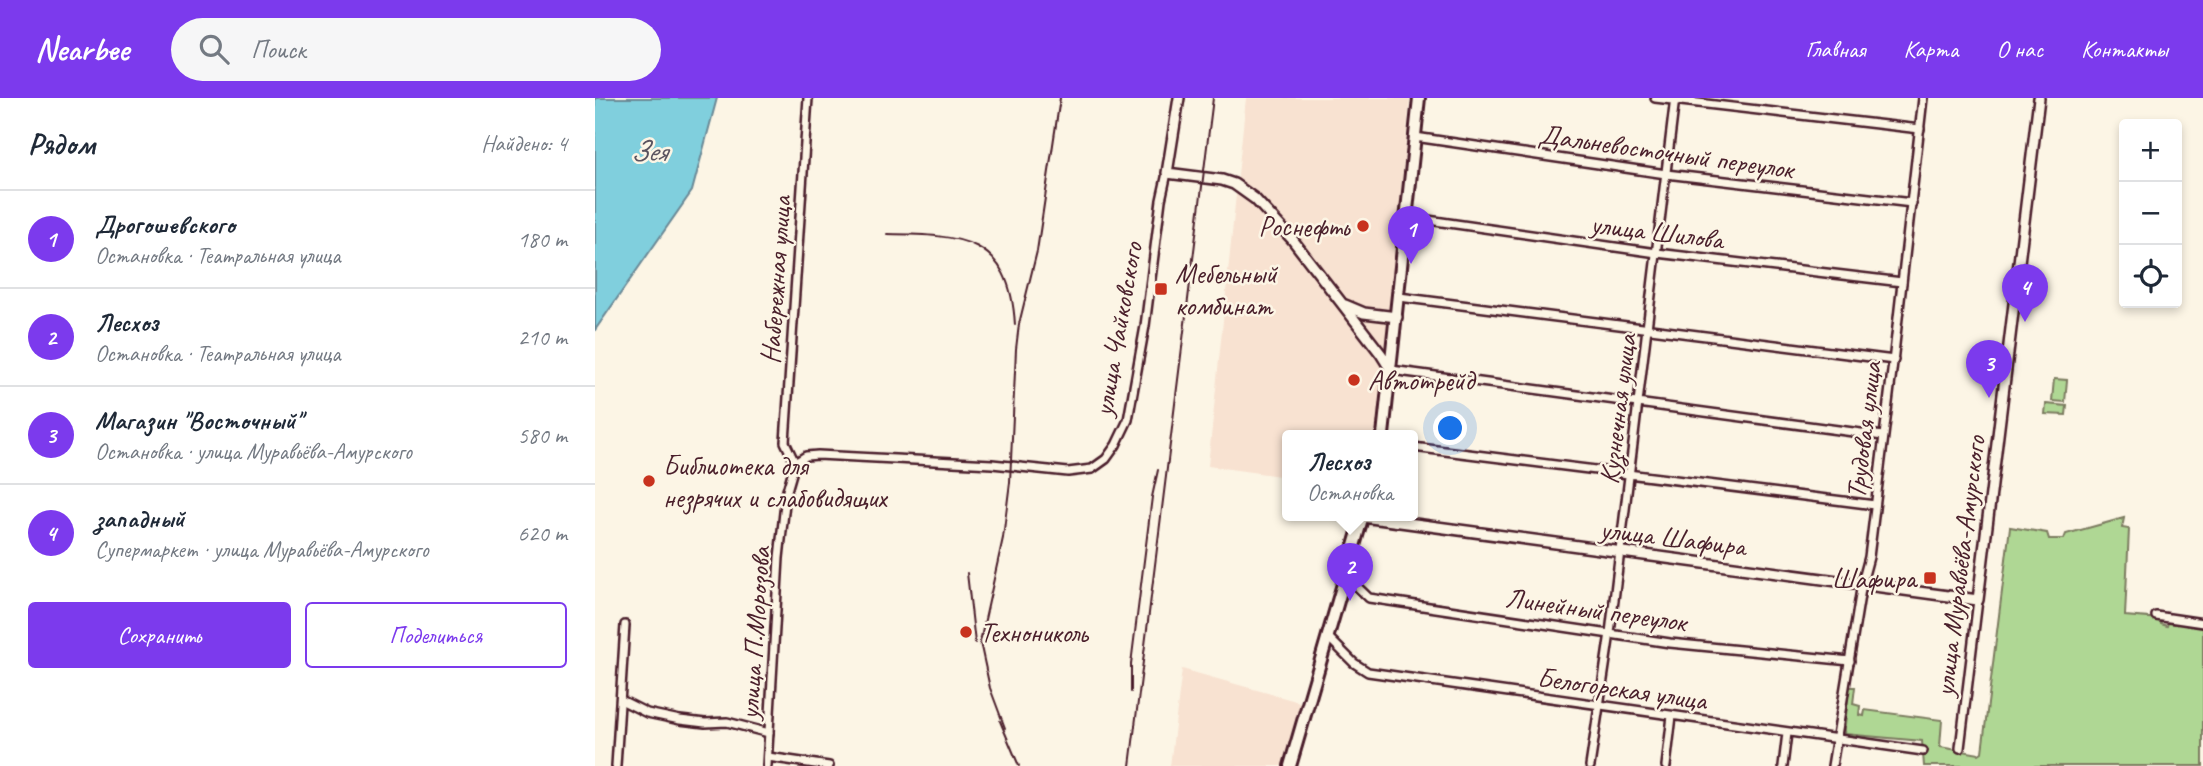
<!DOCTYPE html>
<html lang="ru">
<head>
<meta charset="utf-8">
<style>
	body { margin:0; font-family:Caveat,sans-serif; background:#f6f6f7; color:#1f2937 }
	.controls { position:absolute; right:21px; top:21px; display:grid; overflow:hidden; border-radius:7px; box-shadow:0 4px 10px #0003 }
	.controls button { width:63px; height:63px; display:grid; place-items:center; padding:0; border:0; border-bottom:2px solid #e0e1e3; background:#fff; color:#1f2937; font:35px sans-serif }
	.you { position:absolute; left:856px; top:331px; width:24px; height:24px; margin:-18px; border:5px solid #fff; border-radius:50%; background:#1a73e8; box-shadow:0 0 0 10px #1a73e833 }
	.badge { display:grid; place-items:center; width:46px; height:46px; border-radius:50%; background:#7c3aed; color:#fff; font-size:23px; font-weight:700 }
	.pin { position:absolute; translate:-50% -58px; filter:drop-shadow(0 2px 4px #0008) }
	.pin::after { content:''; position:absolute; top:37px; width:24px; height:21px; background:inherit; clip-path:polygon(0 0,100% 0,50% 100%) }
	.popup { position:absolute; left:687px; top:332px; width:136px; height:91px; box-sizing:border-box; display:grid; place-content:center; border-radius:7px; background:#fff; filter:drop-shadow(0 2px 5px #0005); font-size:23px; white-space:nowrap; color:#747a83 }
	.popup b { font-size:26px; color:#1f2937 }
	.popup::after { content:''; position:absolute; left:50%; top:100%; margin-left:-14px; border:14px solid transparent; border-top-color:#fff }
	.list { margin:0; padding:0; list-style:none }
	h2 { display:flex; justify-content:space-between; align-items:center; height:91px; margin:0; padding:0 28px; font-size:30px }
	h2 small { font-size:23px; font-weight:400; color:#747a83 }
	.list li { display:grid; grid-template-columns:46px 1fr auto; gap:21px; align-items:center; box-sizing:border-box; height:98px; padding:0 28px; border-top:2px solid #e0e1e3 }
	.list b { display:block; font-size:26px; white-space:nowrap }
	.list p { margin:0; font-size:23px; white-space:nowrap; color:#747a83 }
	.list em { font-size:23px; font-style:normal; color:#747a83 }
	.actions { display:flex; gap:14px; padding:21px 28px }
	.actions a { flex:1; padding:16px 0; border:2px solid #7c3aed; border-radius:7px; text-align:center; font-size:24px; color:#7c3aed }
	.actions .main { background:#7c3aed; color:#fff }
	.icon { flex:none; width:38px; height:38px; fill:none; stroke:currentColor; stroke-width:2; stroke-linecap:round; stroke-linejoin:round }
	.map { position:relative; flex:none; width:1608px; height:668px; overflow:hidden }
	header { display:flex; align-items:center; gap:42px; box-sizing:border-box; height:98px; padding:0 35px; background:#7c3aed; color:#fff }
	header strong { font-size:33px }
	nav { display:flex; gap:38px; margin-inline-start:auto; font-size:24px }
	.search { width:490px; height:63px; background:#f6f6f7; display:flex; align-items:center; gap:18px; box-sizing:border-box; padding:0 24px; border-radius:38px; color:#747a83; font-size:26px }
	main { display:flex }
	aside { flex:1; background:#fff }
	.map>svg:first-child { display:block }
	.built { fill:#f8e2d1 }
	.green { fill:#afd794; stroke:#7c7b60; stroke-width:2 }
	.water { fill:#80cfdd; stroke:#6a8996; stroke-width:2 }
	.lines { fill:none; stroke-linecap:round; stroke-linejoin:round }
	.minor-casing { stroke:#4a1f2b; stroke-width:12 }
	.tertiary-casing { stroke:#4a1f2b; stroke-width:14 }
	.secondary-casing { stroke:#4a1f2b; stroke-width:16 }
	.minor { stroke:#fcf5e5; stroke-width:7 }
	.tertiary { stroke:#fcf5e5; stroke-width:9 }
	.secondary { stroke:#fcf5e5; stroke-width:10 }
	.rail { stroke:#4a1f2b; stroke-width:2 }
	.poi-dot { fill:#c8321e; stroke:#fcf5e5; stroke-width:2.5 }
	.labels { text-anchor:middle; stroke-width:5; stroke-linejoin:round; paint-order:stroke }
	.street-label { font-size:28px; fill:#4a1f2b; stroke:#fcf5e5 }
	.poi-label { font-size:28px; fill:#4a1f2b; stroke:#fcf5e5; text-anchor:start }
	.water-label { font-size:30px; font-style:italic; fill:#5a5460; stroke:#fcf5e5 }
</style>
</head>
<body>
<header>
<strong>Nearbee</strong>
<div class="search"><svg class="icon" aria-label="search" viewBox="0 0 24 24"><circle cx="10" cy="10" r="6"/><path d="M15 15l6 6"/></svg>Поиск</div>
<nav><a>Главная</a><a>Карта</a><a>О нас</a><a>Контакты</a></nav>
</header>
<main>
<aside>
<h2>Рядом<small>Найдено: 4</small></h2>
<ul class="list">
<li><span class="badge">1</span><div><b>Дрогошевского</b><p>Остановка · Театральная улица</p></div><em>180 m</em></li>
<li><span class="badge">2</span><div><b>Лесхоз</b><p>Остановка · Театральная улица</p></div><em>210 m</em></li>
<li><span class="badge">3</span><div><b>Магазин &quot;Восточный&quot;</b><p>Остановка · улица Муравьёва-Амурского</p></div><em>580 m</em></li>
<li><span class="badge">4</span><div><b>западный</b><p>Супермаркет · улица Муравьёва-Амурского</p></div><em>620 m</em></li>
</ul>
<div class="actions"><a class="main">Сохранить</a><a>Поделиться</a></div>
</aside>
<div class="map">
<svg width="1608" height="668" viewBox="0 0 1608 668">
	<rect width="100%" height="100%" fill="#fcf5e5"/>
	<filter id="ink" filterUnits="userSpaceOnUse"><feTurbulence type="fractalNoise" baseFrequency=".0143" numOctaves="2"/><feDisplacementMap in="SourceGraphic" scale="14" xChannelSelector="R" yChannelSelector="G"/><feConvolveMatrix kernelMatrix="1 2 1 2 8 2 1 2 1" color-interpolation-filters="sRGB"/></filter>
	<g filter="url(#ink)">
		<g class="built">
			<path d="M651,0H815L783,337H692V379L613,368Z"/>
			<path d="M587,571L708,605L690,668H575Z"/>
		</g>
		<g class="green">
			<path d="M1459,281L1472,282L1470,304L1457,303Z"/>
			<path d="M1451,306L1472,308L1471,317L1450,316Z"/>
			<path d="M1529,420L1527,430L1534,431L1530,518L1566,521V526L1572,528L1574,522L1608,528V668H1329L1327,643L1249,636L1254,589H1260L1258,606L1265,608L1264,617L1269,618L1270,612L1347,622L1345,649L1384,656L1387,654L1415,429L1452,435L1454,441H1469L1471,436Z"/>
		</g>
		<path class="water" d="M0,0H122L97,93L0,232Z"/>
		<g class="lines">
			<g class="minor-casing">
				<g id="minor">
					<path d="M1060,0L1325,31"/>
					<path d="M820,39L1071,76L1317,105"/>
					<path d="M812,119L1062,155L1307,184"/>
					<path d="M804,199L1299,262"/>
					<path d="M796,272L1288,338"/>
					<path d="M818,349L1280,407"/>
					<path d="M200,365L211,358L223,357L397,366L473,374L497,371L511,361L521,347L533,322L550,228L566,102L572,75"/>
					<path d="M200,365L190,344L213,0"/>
					<path d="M750,477L774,500L1075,545L1255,563"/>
					<path d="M1561,518L1608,525"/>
					<path d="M733,539L759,565L773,574L1328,653"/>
					<path d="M26,602L52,615L85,622L110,625L132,624L174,635"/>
					<path d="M1365,650L1383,502"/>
					<path d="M173,659L234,668"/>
					<path d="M21,668L30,527"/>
					<path d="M172,668L184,460L191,396L200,365"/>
					<path d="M995,668L1015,535L1080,0"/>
					<path d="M1071,668L1077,618"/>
					<path d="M1188,668L1192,635"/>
					<path d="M1237,668L1267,485L1274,459L1297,273L1328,0"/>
				</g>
			</g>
			<g class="tertiary-casing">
				<g id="tertiary">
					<path d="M584,0L572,75L627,82L639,86L660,101L697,141L786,256L796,272"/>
					<path d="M750,207L769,215L802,219"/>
					<path d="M768,419L1383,502L1444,0"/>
				</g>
			</g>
			<g class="secondary-casing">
				<g id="secondary">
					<path d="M788,337L824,0"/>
					<path d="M695,668L768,417"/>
				</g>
			</g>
			<use href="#minor" class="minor"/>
			<use href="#tertiary" class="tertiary"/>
			<use href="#secondary" class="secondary"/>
			<g class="rail">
				<path d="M292,136C366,137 415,138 420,227"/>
				<path d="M372,475L380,545"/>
				<path d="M536,594V566L557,399L563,372"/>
				<path d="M405,623L424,668"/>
				<path d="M410,630L395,590L385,544L408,440L415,384L421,251L424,226L442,153L465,0"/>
				<path d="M535,668L618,0"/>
			</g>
		</g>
	</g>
	<g class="poi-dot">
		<circle cx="768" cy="128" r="7"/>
		<rect x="559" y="184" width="14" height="14" rx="3.5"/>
		<circle cx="759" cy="282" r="7"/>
		<circle cx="54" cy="383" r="7"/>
		<rect x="1328" y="473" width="14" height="14" rx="3.5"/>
		<circle cx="371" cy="534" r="7"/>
	</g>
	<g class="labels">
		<g class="street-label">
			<text transform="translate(1071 53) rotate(8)" y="10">Дальневосточный переулок</text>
			<text transform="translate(1062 133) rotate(7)" y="10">улица Шилова</text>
			<text transform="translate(180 182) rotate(-86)" y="10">Набережная улица</text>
			<text transform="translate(522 231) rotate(-80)" y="10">улица Чайковского</text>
			<text transform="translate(1022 311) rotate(-83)" y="10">Кузнечная улица</text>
			<text transform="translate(1268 332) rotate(-83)" y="10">Трудовая улица</text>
			<text transform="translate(1078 439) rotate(7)" y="10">улица Шафира</text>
			<text transform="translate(1364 468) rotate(-83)" y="10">улица Муравьёва-Амурского</text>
			<text transform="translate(1001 511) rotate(8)" y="10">Линейный переулок</text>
			<text transform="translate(159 535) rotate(-86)" y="10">улица П.Морозова</text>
			<text transform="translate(1027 590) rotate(8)" y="10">Белогорская улица</text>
		</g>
		<g class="poi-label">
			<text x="754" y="138" text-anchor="end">Роснефть</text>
			<text x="580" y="185">Мебельный<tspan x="580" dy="32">комбинат</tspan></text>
			<text x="773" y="292">Автотрейд</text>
			<text x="68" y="377">Библиотека для<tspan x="68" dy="32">незрячих и слабовидящих</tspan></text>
			<text x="1321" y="490" text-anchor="end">Шафира</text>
			<text x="385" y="544">Технониколь</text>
		</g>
		<g class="water-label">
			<text x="53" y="63">Зея</text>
		</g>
	</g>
</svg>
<div class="controls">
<button>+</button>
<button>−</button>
<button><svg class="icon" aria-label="locate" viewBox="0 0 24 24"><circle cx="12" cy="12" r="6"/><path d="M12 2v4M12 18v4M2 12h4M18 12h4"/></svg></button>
</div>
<div class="you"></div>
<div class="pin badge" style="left:816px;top:166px">1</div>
<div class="pin badge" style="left:755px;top:503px">2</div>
<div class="popup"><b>Лесхоз</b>Остановка</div>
<div class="pin badge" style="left:1394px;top:300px">3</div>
<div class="pin badge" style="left:1430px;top:224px">4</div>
</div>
</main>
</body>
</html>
